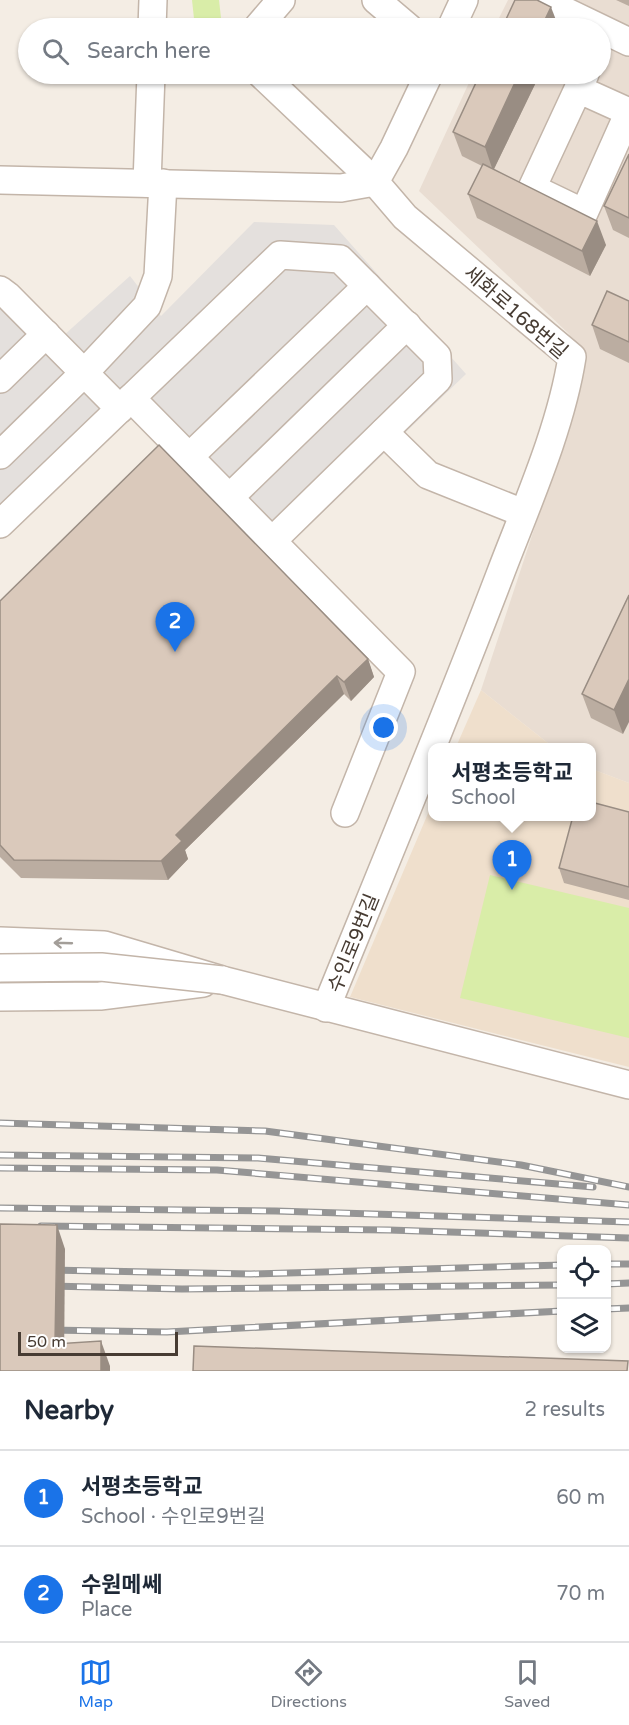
<!DOCTYPE html>
<html lang="en">
<head>
<meta charset="utf-8">
<style>
	body { margin:0; font-family:"Varela Round","Noto Sans KR",sans-serif; background:#f6f6f7; color:#1f2937 }
	.controls { position:absolute; right:18px; bottom:18px; display:grid; overflow:hidden; border-radius:12px; box-shadow:0 2px 4px #0004 }
	.controls button { width:54px; height:54px; display:grid; place-items:center; padding:0; border:0; border-bottom:2px solid #e0e1e3; background:#fff; color:#1f2937; font:30px sans-serif }
	.scale { position:absolute; left:18px; bottom:15px; width:160px; box-sizing:border-box; padding-left:6px; border:3px solid #473c33; border-top:0; font-size:16px; line-height:21px; white-space:nowrap; color:#473c33; -webkit-text-stroke:4px #fff; paint-order:stroke }
	.you { position:absolute; left:384px; top:728px; width:21px; height:21px; margin:-15px; border:4px solid #fff; border-radius:50%; background:#1a73e8; box-shadow:0 0 0 9px #1a73e833 }
	.badge { display:grid; place-items:center; width:39px; height:39px; border-radius:50%; background:#1a73e8; color:#fff; font-size:20px; font-weight:700 }
	.pin { position:absolute; translate:-50% -50px; filter:drop-shadow(0 2px 3px #0008) }
	.pin::after { content:''; position:absolute; top:32px; width:21px; height:18px; background:inherit; clip-path:polygon(0 0,100% 0,50% 100%) }
	.popup { position:absolute; left:428px; top:743px; width:168px; height:78px; box-sizing:border-box; display:grid; place-content:center; border-radius:12px; background:#fff; filter:drop-shadow(0 2px 4px #0005); font-size:20px; white-space:nowrap; color:#747a83 }
	.popup b { font-size:22px; color:#1f2937 }
	.popup::after { content:''; position:absolute; left:50%; top:100%; margin-left:-12px; border:12px solid transparent; border-top-color:#fff }
	.list { margin:0; padding:0; list-style:none }
	h2 { display:flex; justify-content:space-between; align-items:center; height:78px; margin:0; padding:0 24px; font-size:26px }
	h2 small { font-size:20px; font-weight:400; color:#747a83 }
	.list li { display:grid; grid-template-columns:39px 1fr auto; gap:18px; align-items:center; box-sizing:border-box; height:96px; padding:0 24px; border-top:2px solid #e0e1e3 }
	.list b { display:block; font-size:22px; white-space:nowrap }
	.list p { margin:0; font-size:20px; white-space:nowrap; color:#747a83 }
	.list em { font-size:20px; font-style:normal; color:#747a83 }
	.icon { flex:none; width:33px; height:33px; fill:none; stroke:currentColor; stroke-width:2; stroke-linecap:round; stroke-linejoin:round }
	.map { position:relative; flex:none; width:629px; height:1371px; overflow:hidden }
	.search { position:absolute; background:#fff; box-shadow:0 2px 4px #0004; left:18px; right:18px; top:18px; height:66px; display:flex; align-items:center; gap:15px; box-sizing:border-box; padding:0 21px; border-radius:33px; color:#747a83; font-size:22px }
	.sheet { height:270px; background:#fff }
	nav { display:flex; justify-content:space-around; align-items:center; box-sizing:border-box; height:84px; border-top:2px solid #e0e1e3; background:#fff; font-size:16px; color:#747a83 }
	nav a { display:grid; justify-items:center; gap:3px }
	nav .on { color:#1a73e8 }
	.map>svg:first-child { display:block }
	.residential { fill:#e9ddd2 }
	.education { fill:#efdfcc }
	.green { fill:#d9eda8 }
	.parking { fill:#e4e0dd }
	.lines { fill:none; stroke-linecap:round; stroke-linejoin:round }
	.minor-casing { stroke:#c3b5a9; stroke-width:30 }
	.minor { stroke:#fff; stroke-width:27 }
	.rail-casing { stroke:#959595; stroke-width:7 }
	.rail { stroke:#fff; stroke-width:4.5; stroke-dasharray:14; stroke-linecap:butt }
	.minor-bridge-casing { stroke:#c3b5a9; stroke-width:30; stroke-linecap:butt }
	.minor-bridge { stroke:#fff; stroke-width:27 }
	.wall { fill:#bbada1 }
	.shaded-wall { fill:#998d83 }
	.building { fill:#dac9bb; stroke:#998d83; stroke-width:1.5 }
	.oneway { stroke:#a39e99 }
	.labels { text-anchor:middle; stroke-width:6; stroke-linejoin:round; paint-order:stroke }
	.street-label { font-size:20px; fill:#473c33; stroke:#fff }
</style>
</head>
<body>
<div class="map">
<svg width="629" height="1371" viewBox="0 0 629 1371">
	<rect width="100%" height="100%" fill="#f4ede4"/>
	<path class="residential" d="M508,0H629V783L592,769V748L553,747L481,690L582,384L584,361L569,334L419,191L473,74H600V28H494Z"/>
	<g class="education">
		<path d="M481,690L553,747H456Z"/>
		<path d="M592,769L629,783V1067L350,997L432,804V816H592Z"/>
	</g>
	<g class="green">
		<path d="M192,0H219L222,27L195,28Z"/>
		<path d="M490,875L629,908V1038L460,998Z"/>
	</g>
	<path class="parking" d="M254,222L334,225L466,374L288,546L142,398L0,536V289L63,336L130,276L161,316Z"/>
	<g class="lines">
		<g class="minor-casing">
			<g id="minor">
				<path d="M376,0L409,28"/>
				<path d="M542,0L629,42"/>
				<path d="M152,28L153,0"/>
				<path d="M257,28L281,0"/>
				<path d="M451,28L464,0"/>
				<path d="M261,74L375,182"/>
				<path d="M578,89L629,112L584,213L532,188L585,74"/>
				<path d="M0,180L341,188L375,182"/>
				<path d="M147,183L151,74"/>
				<path d="M0,290L8,296L120,409"/>
				<path d="M0,379L46,334"/>
				<path d="M131,398L401,672L345,813"/>
				<path d="M384,432L428,475L523,513"/>
				<path d="M0,455L84,373L147,306L158,276L163,183"/>
				<path d="M189,457L367,286"/>
				<path d="M229,498L407,325"/>
				<path d="M0,524L280,255L340,259L437,356L438,379L272,541"/>
				<path d="M0,941L104,945L222,980L629,1085"/>
				<path d="M0,997L100,996L203,983"/>
				<path d="M326,1008C385,863 445,719 501,572C527,504 561,428 572,357L405,217L375,182L394,148L429,74"/>
			</g>
		</g>
		<use href="#minor" class="minor"/>
		<g class="rail-casing">
			<g id="rail">
				<path d="M0,1123L265,1131L521,1165L629,1187"/>
				<path d="M0,1155L258,1158L593,1187"/>
				<path d="M0,1168L217,1170L629,1205"/>
				<path d="M0,1208L276,1211L629,1222"/>
				<path d="M41,1226L389,1230L629,1238"/>
				<path d="M606,1264H629"/>
				<path d="M49,1270L251,1274L562,1265"/>
				<path d="M606,1284L629,1283"/>
				<path d="M49,1286L182,1289L562,1285"/>
				<path d="M606,1309L629,1308"/>
				<path d="M49,1330L167,1332L562,1311"/>
			</g>
		</g>
		<use href="#rail" class="rail"/>
		<g class="minor-bridge-casing">
			<path id="minor-bridge" d="M0,968L101,967L222,980"/>
		</g>
		<use href="#minor-bridge" class="minor-bridge"/>
	</g>
	<g class="wall">
		<path d="M616,0H629V6Z"/>
		<path d="M480,74H540L494,169L606,245L590,276L477,218L468,194L482,166L462,156L453,132Z"/>
		<path d="M629,154V238L613,230L604,206Z"/>
		<path d="M629,301V363L600,349L592,325Z"/>
		<path d="M629,595L623,734L591,718L582,694Z"/>
		<path d="M0,601L368,659L374,677L351,701L344,694L185,850L188,859L168,880L21,878L0,857Z"/>
		<path d="M629,812V900L564,883L559,868Z"/>
	</g>
	<g class="shaded-wall">
		<path d="M551,7L559,28H541Z"/>
		<path d="M519,74H540L493,171L485,147Z"/>
		<path d="M597,221L606,245L590,276L582,251Z"/>
		<path d="M368,659L374,677L351,701L344,682Z"/>
		<path d="M337,676L344,694L185,850L188,859L168,880L161,861L176,835Z"/>
		<path d="M629,679V722L623,734L614,710Z"/>
		<path d="M57,1225L65,1249L64,1368L55,1344Z"/>
		<path d="M101,1341L110,1366V1371H101Z"/>
	</g>
	<g class="building">
		<path d="M515,0H537L551,7L541,28H502Z"/>
		<path d="M480,74H519L485,147L453,132Z"/>
		<path d="M629,154V218L604,206Z"/>
		<path d="M483,164L597,221L582,251L468,194Z"/>
		<path d="M607,291L629,301V342L592,325Z"/>
		<path d="M159,445L368,659L344,682L337,676L176,835L182,841L161,861L14,860L0,845V601Z"/>
		<path d="M629,595V679L614,710L582,694Z"/>
		<path d="M591,802L629,812V887L559,868L573,816H591Z"/>
		<path d="M0,1224L57,1225L55,1344L101,1341V1371H0Z"/>
		<path d="M194,1346L628,1361L627,1371H193Z"/>
	</g>
	<defs><path id="oneway-shaft" d="M-6 0H5M1.5-3L5.5 0L1.5 3" fill="none" stroke-width="1.6" stroke-linecap="round" stroke-linejoin="round" transform="scale(1.5)"/></defs>
	<use class="oneway" href="#oneway-shaft" transform="translate(63 943) rotate(-178)"/>
	<g class="labels">
		<g class="street-label">
			<text transform="translate(516 312) rotate(41)" y="7">세화로168번길</text>
			<text transform="translate(353 943) rotate(-68)" y="7">수인로9번길</text>
		</g>
	</g>
</svg>
<div class="controls">
<button><svg class="icon" aria-label="locate" viewBox="0 0 24 24"><circle cx="12" cy="12" r="6"/><path d="M12 2v4M12 18v4M2 12h4M18 12h4"/></svg></button>
<button><svg class="icon" aria-label="layers" viewBox="0 0 24 24"><path d="M12 4l9 5-9 5-9-5zM3 14l9 5 9-5"/></svg></button>
</div>
<div class="scale">50 m</div>
<div class="you"></div>
<div class="pin badge" style="left:512px;top:890px">1</div>
<div class="popup"><b>서평초등학교</b>School</div>
<div class="pin badge" style="left:175px;top:652px">2</div>
<div class="search"><svg class="icon" aria-label="search" viewBox="0 0 24 24"><circle cx="10" cy="10" r="6"/><path d="M15 15l6 6"/></svg>Search here</div>
</div>
<section class="sheet">
<h2>Nearby<small>2 results</small></h2>
<ul class="list">
<li><span class="badge">1</span><div><b>서평초등학교</b><p>School · 수인로9번길</p></div><em>60 m</em></li>
<li><span class="badge">2</span><div><b>수원메쎄</b><p>Place</p></div><em>70 m</em></li>
</ul>
</section>
<nav>
<a class="on"><svg class="icon" aria-label="map" viewBox="0 0 24 24"><path d="M3 6l6-2 6 2 6-2v14l-6 2-6-2-6 2zM9 4v14M15 6v14"/></svg>Map</a>
<a><svg class="icon" aria-label="directions" viewBox="0 0 24 24"><path d="M12 3l9 9-9 9-9-9zM9 14v-3h6M13 9l2 2-2 2"/></svg>Directions</a>
<a><svg class="icon" aria-label="saved" viewBox="0 0 24 24"><path d="M7 4h10v16l-5-4-5 4z"/></svg>Saved</a>
</nav>
</body>
</html>
